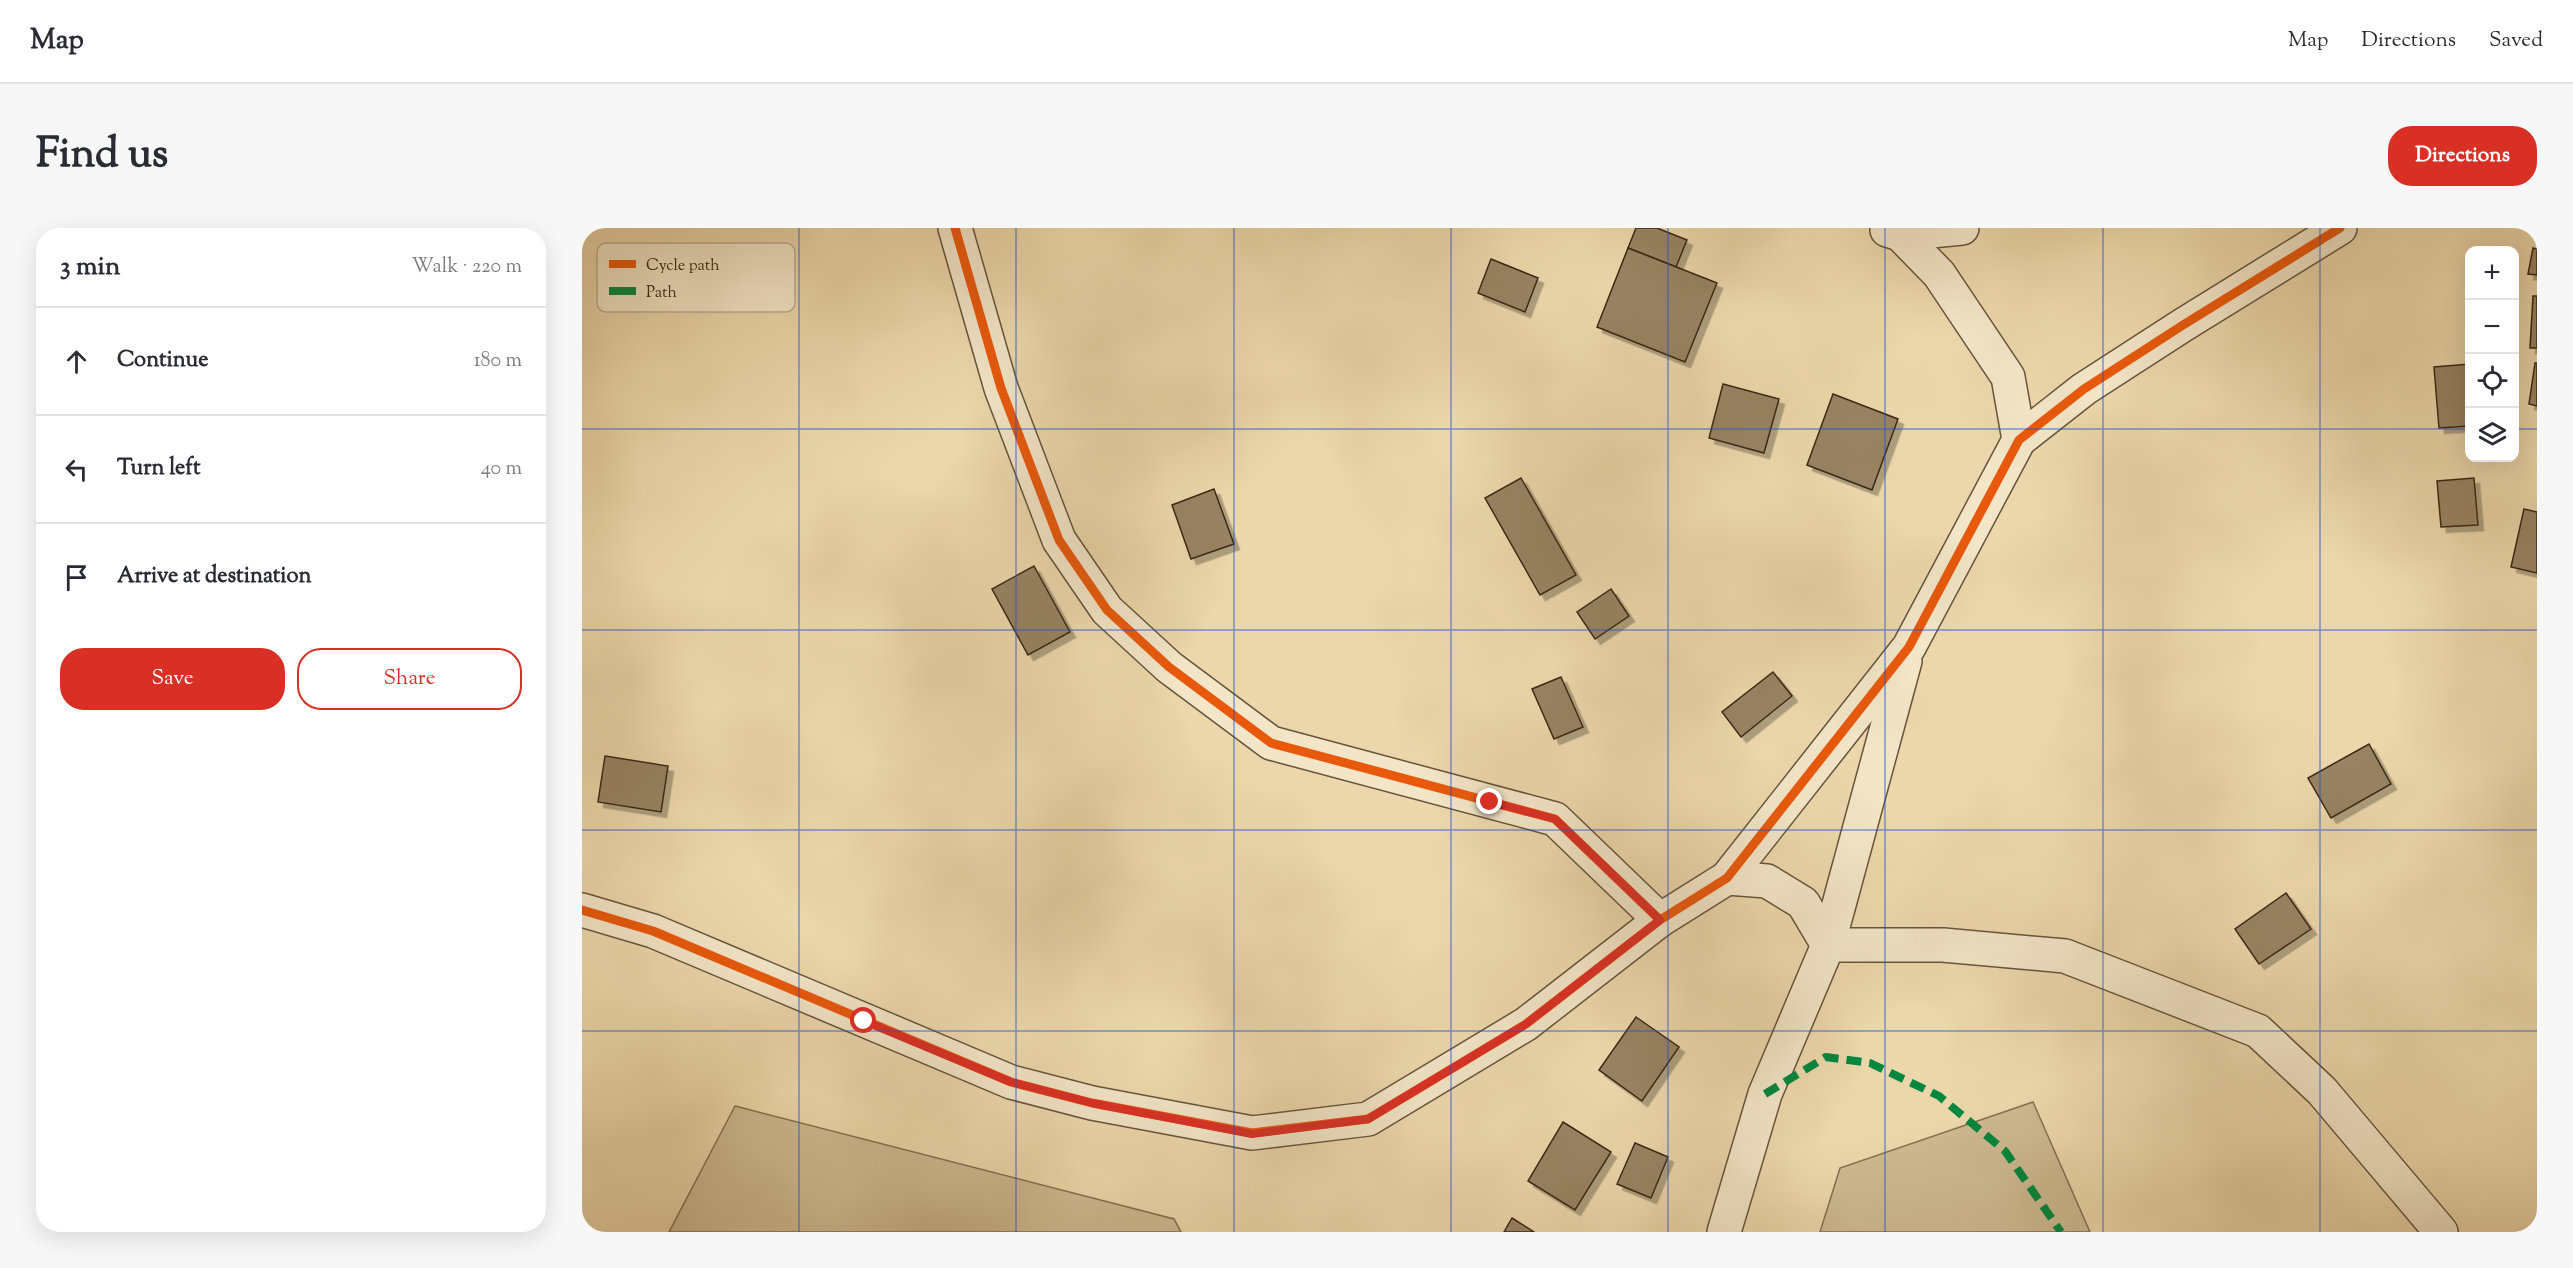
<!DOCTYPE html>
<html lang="en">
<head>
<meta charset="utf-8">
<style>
	body { margin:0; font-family:"Sorts Mill Goudy",serif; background:#f7f7f7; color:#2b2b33 }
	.controls { position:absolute; right:18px; top:18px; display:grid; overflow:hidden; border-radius:12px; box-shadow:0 6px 24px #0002 }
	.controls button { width:54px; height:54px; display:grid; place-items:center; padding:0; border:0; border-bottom:2px solid #e1e1e2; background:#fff; color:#2b2b33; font:30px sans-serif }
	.stop { position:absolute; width:18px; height:18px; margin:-14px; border:4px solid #d93025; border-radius:50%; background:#fff }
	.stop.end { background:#d93025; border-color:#fff; box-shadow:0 2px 6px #0008 }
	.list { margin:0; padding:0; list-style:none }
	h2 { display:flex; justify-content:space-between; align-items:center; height:78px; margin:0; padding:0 24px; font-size:26px }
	h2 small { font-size:20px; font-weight:400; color:#7c7c81 }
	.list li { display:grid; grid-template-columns:39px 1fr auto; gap:18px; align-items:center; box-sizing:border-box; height:108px; padding:0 24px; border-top:2px solid #e1e1e2 }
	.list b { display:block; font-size:22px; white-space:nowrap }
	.list em { font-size:20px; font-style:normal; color:#7c7c81 }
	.actions { display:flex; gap:12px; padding:18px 24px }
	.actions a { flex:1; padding:14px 0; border:2px solid #d93025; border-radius:24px; text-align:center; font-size:21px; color:#d93025 }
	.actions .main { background:#d93025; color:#fff }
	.icon { flex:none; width:33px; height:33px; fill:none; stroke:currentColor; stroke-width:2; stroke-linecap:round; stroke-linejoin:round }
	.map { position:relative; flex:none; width:1955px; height:1004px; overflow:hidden; border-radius:24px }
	header { display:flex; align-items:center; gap:36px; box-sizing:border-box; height:84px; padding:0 30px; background:#fff; border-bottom:2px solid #e1e1e2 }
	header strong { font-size:28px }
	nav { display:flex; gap:33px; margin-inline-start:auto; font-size:21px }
	.intro { display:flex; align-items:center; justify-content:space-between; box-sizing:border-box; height:144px; padding:0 36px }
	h1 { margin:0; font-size:42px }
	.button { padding:15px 27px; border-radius:24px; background:#d93025; color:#fff; font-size:21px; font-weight:700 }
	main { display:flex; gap:36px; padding:0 36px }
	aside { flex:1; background:#fff; border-radius:24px; box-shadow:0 6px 24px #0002 }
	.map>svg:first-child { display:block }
	.green { fill:#cdb991; stroke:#847052; stroke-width:1.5 }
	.building { fill:#978363; stroke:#3b2814; stroke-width:1.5; filter:url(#shadow) }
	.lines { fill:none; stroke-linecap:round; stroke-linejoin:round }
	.minor-casing { stroke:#67543a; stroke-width:36 }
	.minor { stroke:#f2e5c8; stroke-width:33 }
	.quiet { stroke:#00873e; stroke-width:8; stroke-dasharray:15 8; stroke-linecap:butt }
	.cycleway-casing { stroke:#f2e5c8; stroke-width:13 }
	.cycleway { stroke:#e8590c; stroke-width:9 }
	.route { stroke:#d93025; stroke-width:8 }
	.grid { fill:none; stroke:#1d4ed8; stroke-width:1.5; stroke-opacity:0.55 }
	.key { fill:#f2e5c8; stroke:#bbac92; stroke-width:1.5 }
	.key-label { font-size:16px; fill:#3b2814 }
</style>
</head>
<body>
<header>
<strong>Map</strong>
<nav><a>Map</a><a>Directions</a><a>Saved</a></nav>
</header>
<div class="intro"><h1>Find us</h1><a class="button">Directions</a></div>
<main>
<aside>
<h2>3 min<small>Walk · 220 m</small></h2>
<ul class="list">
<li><svg class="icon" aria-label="ahead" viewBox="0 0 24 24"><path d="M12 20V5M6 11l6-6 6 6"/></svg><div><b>Continue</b></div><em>180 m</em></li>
<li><svg class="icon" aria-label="left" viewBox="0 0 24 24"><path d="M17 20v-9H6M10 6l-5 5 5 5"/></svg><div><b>Turn left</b></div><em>40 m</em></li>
<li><svg class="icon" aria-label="arrive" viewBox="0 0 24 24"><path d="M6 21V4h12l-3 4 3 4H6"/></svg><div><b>Arrive at destination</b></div></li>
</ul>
<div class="actions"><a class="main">Save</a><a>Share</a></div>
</aside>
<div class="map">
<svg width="1955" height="1004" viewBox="0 0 1955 1004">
	<defs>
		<filter id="shadow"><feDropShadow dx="5.5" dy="5.5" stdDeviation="0" flood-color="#0004"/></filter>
	</defs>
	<rect width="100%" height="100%" fill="#ebd7ab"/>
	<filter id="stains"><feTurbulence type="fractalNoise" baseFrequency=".00333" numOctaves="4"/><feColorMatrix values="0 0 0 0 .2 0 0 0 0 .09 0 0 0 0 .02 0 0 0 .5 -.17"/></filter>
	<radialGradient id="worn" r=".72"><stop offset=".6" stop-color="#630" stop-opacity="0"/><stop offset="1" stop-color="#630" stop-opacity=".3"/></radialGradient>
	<g class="green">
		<path d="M1451,874L1508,1004H1238L1258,940Z"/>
		<path d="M153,878L592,991L599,1004H87Z"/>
	</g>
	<g class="building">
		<path d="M1054,0H1075L1105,12L1094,39L1046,20Z"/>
		<path d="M1046,20L1135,55L1103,134L1015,99Z"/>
		<path d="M1951,20L1955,21V47L1946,46Z"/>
		<path d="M909,31L956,50L943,84L896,65Z"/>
		<path d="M1951,68H1955V120H1948Z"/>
		<path d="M1953,135H1955V178L1947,176Z"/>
		<path d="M1888,136V198L1857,200L1852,139Z"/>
		<path d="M1141,156L1197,171L1182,225L1127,210Z"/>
		<path d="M1251,166L1316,191L1290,262L1225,237Z"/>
		<path d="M939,250L994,347L958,367L903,270Z"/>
		<path d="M1892,250L1896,297L1859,299L1855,253Z"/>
		<path d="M632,261L652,316L609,331L590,277Z"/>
		<path d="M1942,281L1955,284V345L1929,339Z"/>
		<path d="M452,338L488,404L446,427L410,361Z"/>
		<path d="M1029,361L1047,388L1013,411L995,384Z"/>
		<path d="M1191,444L1210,468L1159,509L1140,484Z"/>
		<path d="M979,449L1001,499L972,511L950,461Z"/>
		<path d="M1787,516L1809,556L1749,590L1726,550Z"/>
		<path d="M23,528L86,538L79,584L16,574Z"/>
		<path d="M1704,665L1729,701L1677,736L1653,701Z"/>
		<path d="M1054,789L1097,819L1060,873L1017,842Z"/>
		<path d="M981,894L1029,924L993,982L946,953Z"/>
		<path d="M1053,915L1086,929L1069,970L1035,956Z"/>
		<path d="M930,990L952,1004H922Z"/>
	</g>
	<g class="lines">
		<g class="minor-casing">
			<g id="minor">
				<path d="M373,0L419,160L477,312L525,382L587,439L689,515L973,591L1078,692"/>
				<path d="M1305,2L1318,6L1380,0"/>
				<path d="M1318,6L1357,46L1426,149L1437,212"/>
				<path d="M1145,650L1185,653L1221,675L1246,717H1361L1483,728L1676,803L1740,863L1859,1004"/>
				<path d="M0,682L71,703L429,854L510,875L670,905L786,891L944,796L1078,692L1145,650L1327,419L1437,212L1502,161L1601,97L1758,0"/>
				<path d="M1142,1004L1183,866L1246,717L1323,433"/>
			</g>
		</g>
		<use href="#minor" class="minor"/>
		<path class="quiet" d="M1183,866L1244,829L1288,835L1357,868L1423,923L1479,1004"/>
		<g class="cycleway-casing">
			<g id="cycleway">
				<path d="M373,0L419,160L477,312L525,382L587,439L689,515L973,591L1078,692"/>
				<path d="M0,682L71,703L429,854L510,875L670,905L786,891L944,796L1078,692L1145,650L1327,419L1437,212L1502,161L1601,97L1758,0"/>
			</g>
		</g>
		<use href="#cycleway" class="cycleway"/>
	</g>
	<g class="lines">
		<path class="route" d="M282,793L429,854L510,875L670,906L786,891L944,796L1078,692L973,591L908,574"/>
	</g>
	<path class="grid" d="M217,0V1004M434,0V1004M652,0V1004M869,0V1004M1086,0V1004M1303,0V1004M1521,0V1004M1738,0V1004M0,201H1888M1932,201H1955M0,402H1955M0,602H1955M0,803H1955"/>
	<rect x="15" y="15" width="198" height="69" rx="9" class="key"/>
	<rect x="27" y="32" width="27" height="8" fill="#e8590c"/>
	<rect x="27" y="59" width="27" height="8" fill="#00873e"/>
	<g class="key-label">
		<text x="64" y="42">Cycle path</text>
		<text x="64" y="69">Path</text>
	</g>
	<rect width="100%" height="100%" filter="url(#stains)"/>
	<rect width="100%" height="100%" fill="url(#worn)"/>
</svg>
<div class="controls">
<button>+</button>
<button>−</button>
<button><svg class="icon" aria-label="locate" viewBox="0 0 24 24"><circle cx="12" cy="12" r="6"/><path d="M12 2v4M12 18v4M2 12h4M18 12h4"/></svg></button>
<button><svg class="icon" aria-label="layers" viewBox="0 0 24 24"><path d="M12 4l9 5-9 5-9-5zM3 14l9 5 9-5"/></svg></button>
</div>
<div class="stop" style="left:282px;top:793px"></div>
<div class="stop end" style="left:908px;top:574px"></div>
</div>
</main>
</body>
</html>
